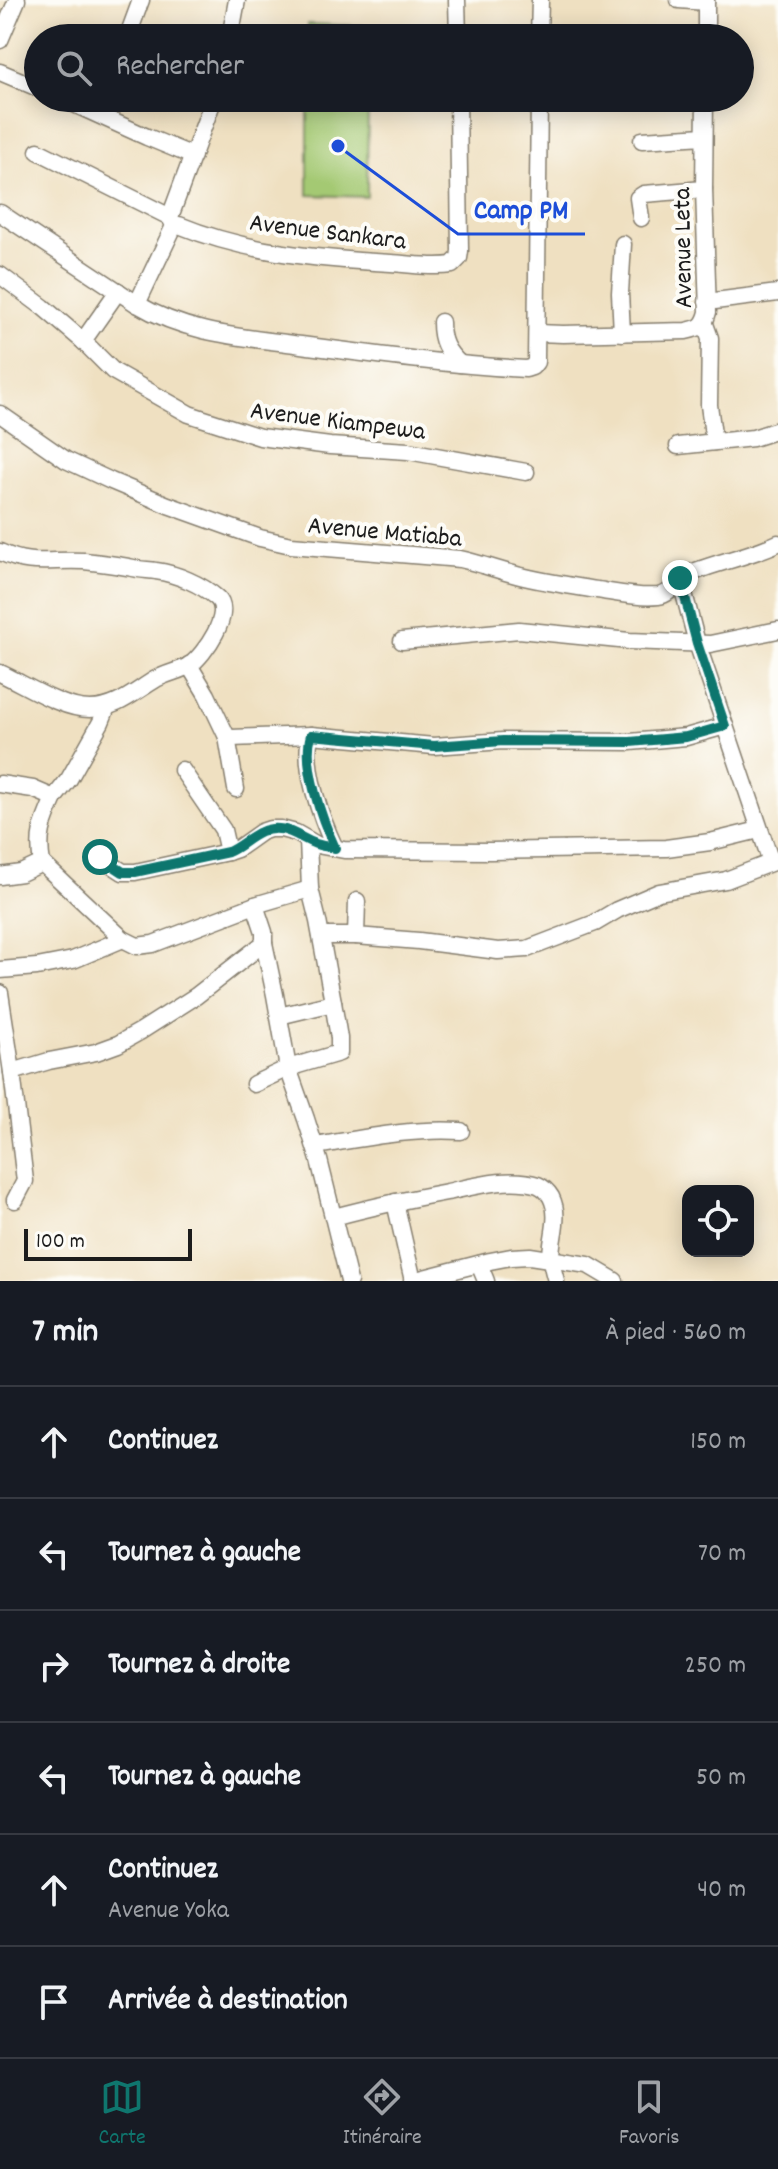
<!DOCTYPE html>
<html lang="fr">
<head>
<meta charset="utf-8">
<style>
	body { margin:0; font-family:Dekko,sans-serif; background:#242831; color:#f1f3f6 }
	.controls { position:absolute; right:24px; bottom:24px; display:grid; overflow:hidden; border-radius:16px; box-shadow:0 4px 20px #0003 }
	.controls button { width:72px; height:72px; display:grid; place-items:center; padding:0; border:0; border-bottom:2px solid #363941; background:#171b24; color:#f1f3f6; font:40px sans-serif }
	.scale { position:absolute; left:24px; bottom:20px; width:168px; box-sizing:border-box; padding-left:8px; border:4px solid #1c1c1c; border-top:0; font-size:22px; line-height:28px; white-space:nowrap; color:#1c1c1c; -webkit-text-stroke:6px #fdfcf7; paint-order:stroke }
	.stop { position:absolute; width:24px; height:24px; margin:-18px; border:6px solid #0f766e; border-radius:50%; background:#fff }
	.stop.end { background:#0f766e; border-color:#fff; box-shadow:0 2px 8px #0008 }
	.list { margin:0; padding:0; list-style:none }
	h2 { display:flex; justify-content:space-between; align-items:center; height:104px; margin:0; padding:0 32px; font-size:34px }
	h2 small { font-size:26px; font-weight:400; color:#9ea1a6 }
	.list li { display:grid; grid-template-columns:52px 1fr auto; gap:24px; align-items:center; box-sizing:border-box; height:112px; padding:0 32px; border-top:2px solid #363941 }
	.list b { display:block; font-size:30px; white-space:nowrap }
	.list p { margin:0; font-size:26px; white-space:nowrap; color:#9ea1a6 }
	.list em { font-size:26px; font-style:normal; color:#9ea1a6 }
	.icon { flex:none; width:44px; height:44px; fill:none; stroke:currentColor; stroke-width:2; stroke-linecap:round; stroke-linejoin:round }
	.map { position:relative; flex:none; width:778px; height:1281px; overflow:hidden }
	.search { position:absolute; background:#171b24; box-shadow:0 4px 20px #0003; left:24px; right:24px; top:24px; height:88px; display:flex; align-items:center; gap:20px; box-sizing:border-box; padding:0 28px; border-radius:44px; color:#9ea1a6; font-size:30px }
	.sheet { height:776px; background:#171b24 }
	nav { display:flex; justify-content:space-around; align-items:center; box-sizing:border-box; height:112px; border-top:2px solid #363941; background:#171b24; font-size:22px; color:#9ea1a6 }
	nav a { display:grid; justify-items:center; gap:4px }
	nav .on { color:#0f766e }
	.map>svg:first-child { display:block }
	.pitch { fill:#a4c973; stroke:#607248; stroke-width:2 }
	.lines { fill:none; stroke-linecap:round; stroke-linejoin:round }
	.minor-casing { stroke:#867e6e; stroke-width:19 }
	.minor { stroke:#fff; stroke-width:16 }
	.route { stroke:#0f766e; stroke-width:10 }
	.labels { text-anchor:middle; stroke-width:8; stroke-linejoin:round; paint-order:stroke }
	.street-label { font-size:26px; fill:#1c1c1c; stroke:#fdfcf7 }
	.leader { fill:none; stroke:#1d4ed8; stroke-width:3 }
	.callout-dot { fill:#1d4ed8; stroke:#fdfcf7; stroke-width:3 }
	.callout-label { font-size:28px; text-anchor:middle; font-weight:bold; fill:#1d4ed8; stroke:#fdfcf7; stroke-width:8; stroke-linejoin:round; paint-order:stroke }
</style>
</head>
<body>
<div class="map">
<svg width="778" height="1281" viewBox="0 0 778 1281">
	<rect width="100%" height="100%" fill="#fdfcf7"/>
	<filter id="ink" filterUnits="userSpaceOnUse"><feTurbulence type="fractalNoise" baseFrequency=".0125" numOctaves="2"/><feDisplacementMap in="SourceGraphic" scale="16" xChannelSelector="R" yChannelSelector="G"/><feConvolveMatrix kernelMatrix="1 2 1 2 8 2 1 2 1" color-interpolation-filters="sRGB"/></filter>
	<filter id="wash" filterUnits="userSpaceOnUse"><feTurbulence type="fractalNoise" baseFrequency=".006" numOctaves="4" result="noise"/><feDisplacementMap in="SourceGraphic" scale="32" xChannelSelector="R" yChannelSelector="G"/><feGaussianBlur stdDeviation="1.8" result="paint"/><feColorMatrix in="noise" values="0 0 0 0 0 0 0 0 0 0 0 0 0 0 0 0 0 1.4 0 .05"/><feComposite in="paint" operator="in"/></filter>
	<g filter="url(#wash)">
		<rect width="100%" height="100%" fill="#efe0c1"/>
		<g class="pitch">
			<path d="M308,24L369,26V38H308Z"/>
			<path d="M308,98H368L367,197L308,195Z"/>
		</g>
	</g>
	<g filter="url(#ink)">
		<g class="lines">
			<g class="minor-casing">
				<g id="minor">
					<path d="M457,0L458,38"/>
					<path d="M679,0L706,2"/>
					<path d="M127,38L141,0"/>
					<path d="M230,38L237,0"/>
					<path d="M539,38L540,0"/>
					<path d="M706,38V0"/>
					<path d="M0,40L17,0"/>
					<path d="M0,72L38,88"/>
					<path d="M61,98L147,137L193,156"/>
					<path d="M100,114L105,98"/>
					<path d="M642,140L704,136"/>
					<path d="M38,151L170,217"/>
					<path d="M0,213L137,304C189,335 244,337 301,345C376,355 451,365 526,369L532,367L536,362L539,98"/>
					<path d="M641,218L638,198L644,194L704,189"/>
					<path d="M174,226L179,225C247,253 319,259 391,263C411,264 432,268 452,265L459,258L460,251L458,98"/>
					<path d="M0,275L43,307L83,341L113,371L189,414L260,437L330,446L408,451L526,472"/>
					<path d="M707,302L778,293"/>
					<path d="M137,304L174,226L170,217L214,98"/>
					<path d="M441,322C441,341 446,351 460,364"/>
					<path d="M705,324L710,338L709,405L714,442"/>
					<path d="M537,333L563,334L686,331C700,328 704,327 708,312L704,189L705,98"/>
					<path d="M622,333L620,293L623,244"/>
					<path d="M83,341L118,291"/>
					<path d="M0,414L66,460L111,481L168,505L260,538L291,545L460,559C478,563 495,569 513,574C541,582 569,585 597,590C617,593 638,598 658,596C673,594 674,581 686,575C716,562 748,557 778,543"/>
					<path d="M678,446L753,438L778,430"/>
					<path d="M0,552C32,567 50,559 84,561C102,563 120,565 138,569C144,570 150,570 156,571C177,574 201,584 217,598C234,613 204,655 190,665C180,671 167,673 156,679C134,692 117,709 90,709C62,709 26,685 0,673"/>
					<path d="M680,578L697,643L771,862"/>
					<path d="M402,641L519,630L629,641L710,644L778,630"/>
					<path d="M189,665L207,695L227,737L231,738L311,735L434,746L503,741L630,742L686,737L725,726"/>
					<path d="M311,735C301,764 322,821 335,848"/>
					<path d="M227,737L236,789"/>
					<path d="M182,770L223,830L228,852"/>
					<path d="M0,784L33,789L54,798L69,779L101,722L105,712L103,708"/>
					<path d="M54,798C43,823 37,836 42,863L123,939L137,946L153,944L255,905L310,889"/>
					<path d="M100,857L123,872H135L228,852L237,849L261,832L270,829H281L296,833L317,845L344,850L491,851L666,848L710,842L759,830"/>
					<path d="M0,876L21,873L42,863"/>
					<path d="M357,901L356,936L419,941L498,951L527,949L595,923L617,910L659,892L726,880L778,860"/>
					<path d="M255,905L264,932V943L275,995L288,1068L306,1119L319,1160L349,1281"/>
					<path d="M321,936H356"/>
					<path d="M0,970L37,967L73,960L123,939"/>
					<path d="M0,993L12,1072L25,1181L15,1200"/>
					<path d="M279,1016L329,1004L333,1002L318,921L310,889L308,840"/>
					<path d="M12,1072L49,1061L96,1052L118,1044L141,1031L196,996L264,943"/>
					<path d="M254,1084L288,1068L339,1053V1038L333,1002"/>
					<path d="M315,1146C364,1138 411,1128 461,1131"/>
					<path d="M395,1202L413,1281"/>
					<path d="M334,1217C371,1207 409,1199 447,1192C475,1186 510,1176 538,1185C545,1188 548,1192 551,1197C561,1217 551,1236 551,1257C551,1265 554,1273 556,1281"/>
					<path d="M479,1264L486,1281"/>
					<path d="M412,1281L490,1261L511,1257L530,1256L588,1265L615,1281"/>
				</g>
			</g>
			<use href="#minor" class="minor"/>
		</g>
	</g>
	<g class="lines" filter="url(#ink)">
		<path class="route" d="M100,857L123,872H135L228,852C240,847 249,837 261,832C283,822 297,837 316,844C322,846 329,847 335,848C322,820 302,765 311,735L434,746L503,741L630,742L686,737L725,726L697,643L680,578"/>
	</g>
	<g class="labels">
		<g class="street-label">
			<text transform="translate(328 230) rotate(7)" y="9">Avenue Sankara</text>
			<text transform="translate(681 248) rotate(-91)" y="9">Avenue Leta</text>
			<text transform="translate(338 419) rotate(7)" y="9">Avenue Kiampewa</text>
			<text transform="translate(385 530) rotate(5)" y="9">Avenue Matiaba</text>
		</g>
	</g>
	<path class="leader" d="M338 146L458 234H585"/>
	<circle class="callout-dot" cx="338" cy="146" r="8"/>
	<g class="callout-label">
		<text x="521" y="218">Camp PM</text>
	</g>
</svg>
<div class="controls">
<button><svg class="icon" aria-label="locate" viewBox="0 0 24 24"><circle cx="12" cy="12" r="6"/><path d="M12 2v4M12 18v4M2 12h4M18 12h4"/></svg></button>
</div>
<div class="scale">100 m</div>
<div class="stop" style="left:100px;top:857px"></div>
<div class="stop end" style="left:680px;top:578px"></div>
<div class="search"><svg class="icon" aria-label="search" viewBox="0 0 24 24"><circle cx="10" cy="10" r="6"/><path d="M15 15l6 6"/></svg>Rechercher</div>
</div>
<section class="sheet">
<h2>7 min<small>À pied · 560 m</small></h2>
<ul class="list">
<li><svg class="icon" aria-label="ahead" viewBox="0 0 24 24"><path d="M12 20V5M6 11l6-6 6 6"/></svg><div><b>Continuez</b></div><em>150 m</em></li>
<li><svg class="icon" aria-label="left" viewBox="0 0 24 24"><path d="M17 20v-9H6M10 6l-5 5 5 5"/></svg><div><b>Tournez à gauche</b></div><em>70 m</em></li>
<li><svg class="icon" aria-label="right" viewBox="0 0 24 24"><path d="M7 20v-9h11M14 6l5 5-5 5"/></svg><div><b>Tournez à droite</b></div><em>250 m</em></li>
<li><svg class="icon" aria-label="left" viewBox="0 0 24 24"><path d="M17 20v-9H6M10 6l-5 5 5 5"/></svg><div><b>Tournez à gauche</b></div><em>50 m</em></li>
<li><svg class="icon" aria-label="ahead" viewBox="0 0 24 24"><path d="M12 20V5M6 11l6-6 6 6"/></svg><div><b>Continuez</b><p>Avenue Yoka</p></div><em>40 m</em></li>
<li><svg class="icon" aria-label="arrive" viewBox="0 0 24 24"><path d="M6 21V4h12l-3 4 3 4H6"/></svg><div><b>Arrivée à destination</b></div></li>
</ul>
</section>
<nav>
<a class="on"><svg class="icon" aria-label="map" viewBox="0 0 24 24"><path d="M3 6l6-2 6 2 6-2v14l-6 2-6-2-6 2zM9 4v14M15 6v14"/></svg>Carte</a>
<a><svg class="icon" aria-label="directions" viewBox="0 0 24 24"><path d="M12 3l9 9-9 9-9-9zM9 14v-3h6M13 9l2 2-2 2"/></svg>Itinéraire</a>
<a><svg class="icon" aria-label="saved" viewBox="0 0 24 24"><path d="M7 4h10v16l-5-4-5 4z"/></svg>Favoris</a>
</nav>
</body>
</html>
